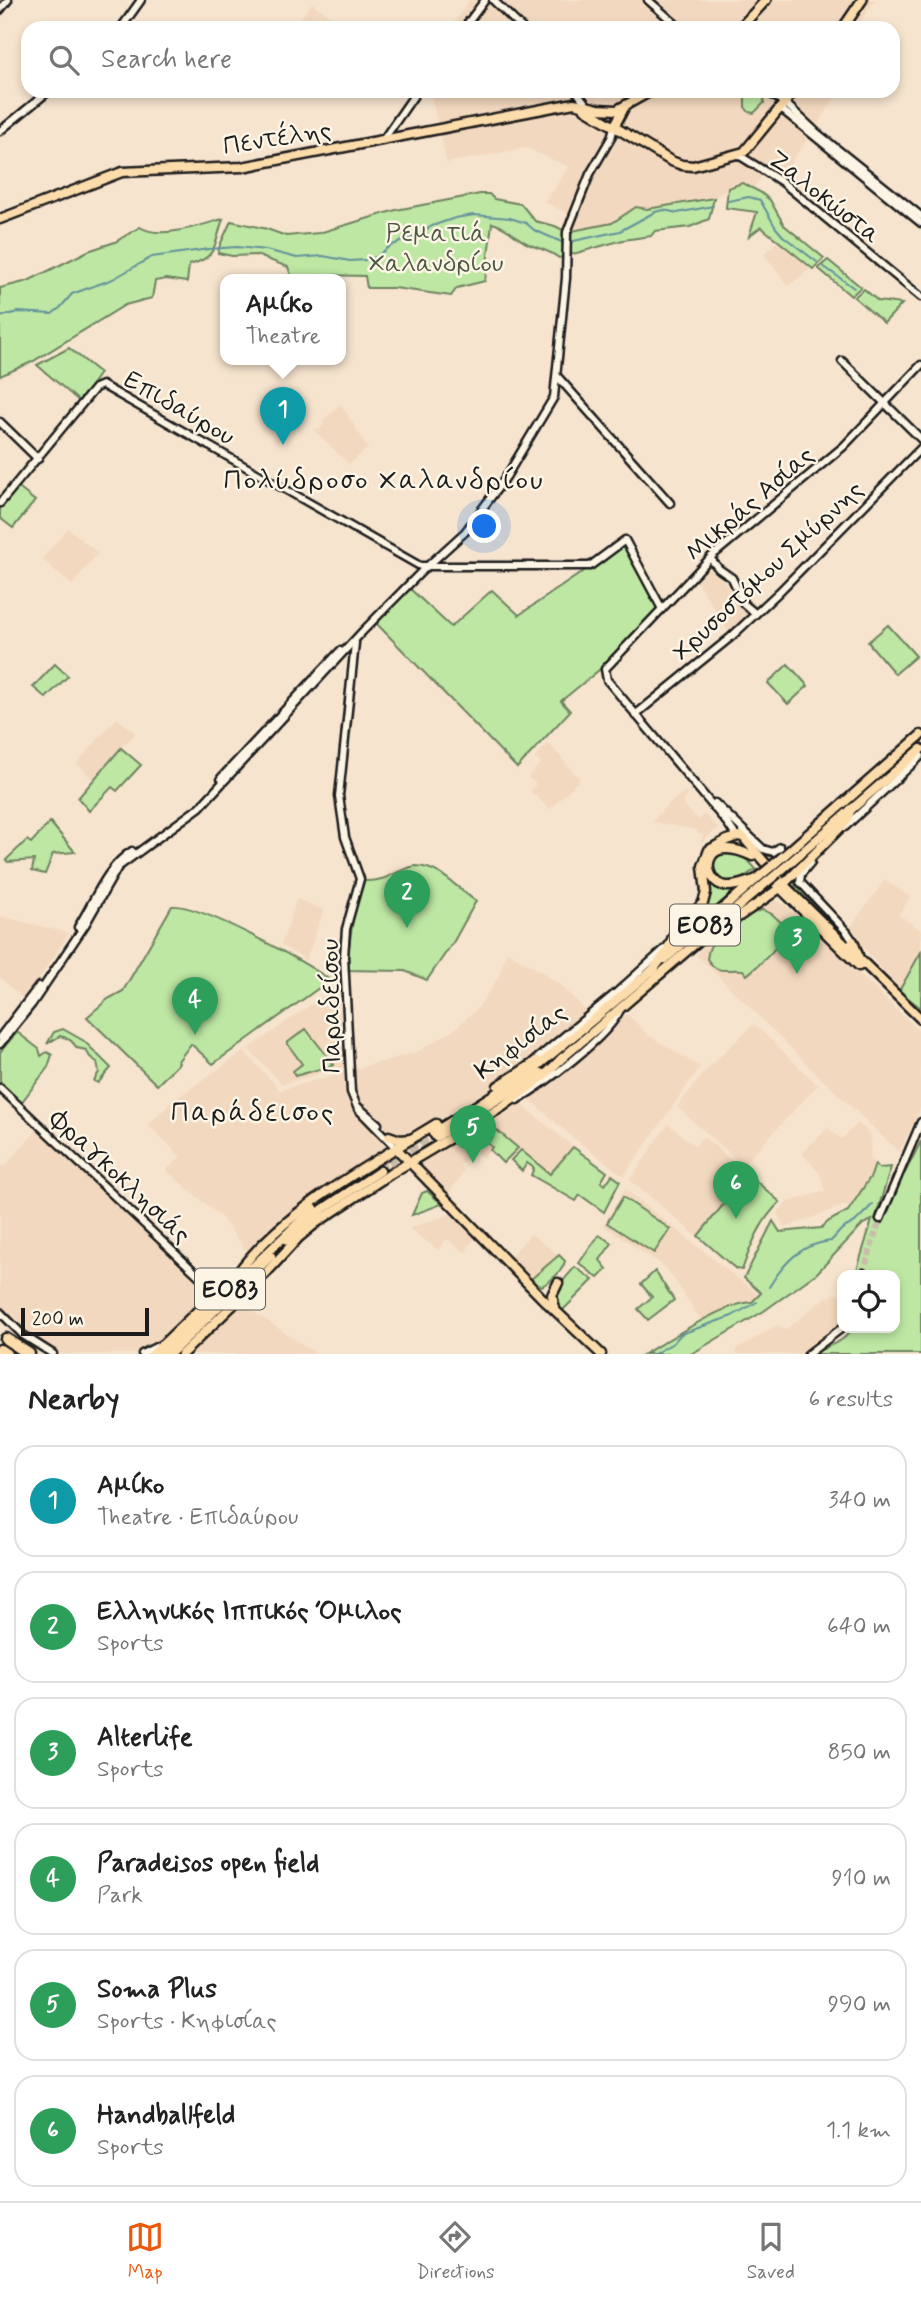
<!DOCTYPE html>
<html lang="en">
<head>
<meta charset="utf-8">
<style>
	body { margin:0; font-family:Mynerve,sans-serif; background:#f6f6f6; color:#222 }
	.controls { position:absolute; right:21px; bottom:21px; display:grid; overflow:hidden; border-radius:14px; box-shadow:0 4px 10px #0003 }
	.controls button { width:63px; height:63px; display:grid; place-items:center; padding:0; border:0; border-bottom:2px solid #e0e0e0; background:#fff; color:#222; font:35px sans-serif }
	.scale { position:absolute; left:21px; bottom:18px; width:128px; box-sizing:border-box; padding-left:7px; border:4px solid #1c1c1c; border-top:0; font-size:19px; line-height:24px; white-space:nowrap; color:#1c1c1c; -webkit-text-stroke:5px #fcf5e5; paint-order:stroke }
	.you { position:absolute; left:485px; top:527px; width:24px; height:24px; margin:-18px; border:5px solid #fff; border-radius:50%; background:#1a73e8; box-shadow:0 0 0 10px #1a73e833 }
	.badge { display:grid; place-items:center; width:46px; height:46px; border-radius:50%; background:#ea580c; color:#fff; font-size:23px; font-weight:700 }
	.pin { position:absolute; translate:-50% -58px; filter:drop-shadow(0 2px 4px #0008) }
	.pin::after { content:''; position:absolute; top:37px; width:24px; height:21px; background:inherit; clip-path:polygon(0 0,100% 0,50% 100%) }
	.popup { position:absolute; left:220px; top:274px; width:126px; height:91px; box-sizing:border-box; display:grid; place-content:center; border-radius:14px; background:#fff; filter:drop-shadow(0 2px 5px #0005); font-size:23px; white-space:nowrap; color:#767676 }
	.popup b { font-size:26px; color:#222 }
	.popup::after { content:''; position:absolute; left:50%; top:100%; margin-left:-14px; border:14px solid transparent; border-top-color:#fff }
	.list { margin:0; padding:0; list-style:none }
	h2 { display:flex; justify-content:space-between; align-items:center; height:91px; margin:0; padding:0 28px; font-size:30px }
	h2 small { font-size:23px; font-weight:400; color:#767676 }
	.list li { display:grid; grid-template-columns:46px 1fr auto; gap:21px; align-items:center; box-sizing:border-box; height:112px; margin:0 14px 14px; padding:0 14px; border:2px solid #e0e0e0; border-radius:21px }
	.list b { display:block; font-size:26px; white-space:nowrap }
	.list p { margin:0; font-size:23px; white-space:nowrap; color:#767676 }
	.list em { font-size:23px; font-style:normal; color:#767676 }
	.icon { flex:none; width:38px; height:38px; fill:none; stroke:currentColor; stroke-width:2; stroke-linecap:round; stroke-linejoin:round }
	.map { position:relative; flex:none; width:921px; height:1354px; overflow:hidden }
	.search { position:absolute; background:#fff; box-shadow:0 4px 10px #0003; left:21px; right:21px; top:21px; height:77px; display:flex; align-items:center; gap:18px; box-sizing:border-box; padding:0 24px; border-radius:21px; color:#767676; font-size:26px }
	.sheet { height:847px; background:#fff }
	nav { display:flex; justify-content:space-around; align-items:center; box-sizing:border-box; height:98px; border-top:2px solid #e0e0e0; background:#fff; font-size:19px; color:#767676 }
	nav a { display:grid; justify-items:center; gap:4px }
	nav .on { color:#ea580c }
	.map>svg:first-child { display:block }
	.built { fill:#f2d8be }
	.green { fill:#bee7a3; stroke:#6d8260; stroke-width:2 }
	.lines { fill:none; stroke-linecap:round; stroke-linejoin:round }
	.stream { stroke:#62919b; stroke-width:2 }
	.minor-tunnel { stroke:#cabcaa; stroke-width:6; stroke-dasharray:6 3; stroke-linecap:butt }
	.major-tunnel { stroke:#cabcaa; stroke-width:8; stroke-dasharray:8 4; stroke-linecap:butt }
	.minor-casing { stroke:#1c1c1c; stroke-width:11 }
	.major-casing { stroke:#1c1c1c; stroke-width:13 }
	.highway-casing { stroke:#1c1c1c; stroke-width:15 }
	.minor { stroke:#fcf5e5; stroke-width:6 }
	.major { stroke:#fddcac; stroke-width:8 }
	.highway { stroke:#fddcac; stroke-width:10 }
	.major-bridge-casing { stroke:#1c1c1c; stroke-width:13; stroke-linecap:butt }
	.major-bridge { stroke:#fddcac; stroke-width:8 }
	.labels { text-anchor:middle; stroke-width:5; stroke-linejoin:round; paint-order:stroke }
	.shield { fill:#fcf5e5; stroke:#5f5d58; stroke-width:2 }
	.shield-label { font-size:24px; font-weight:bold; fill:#1c1c1c }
	.street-label { font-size:26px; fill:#1c1c1c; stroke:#fcf5e5 }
	.park-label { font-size:26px; fill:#4d5944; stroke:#fcf5e5 }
	.neighbourhood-label { font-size:28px; letter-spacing:2px; fill:#1c1c1c; stroke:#fcf5e5 }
</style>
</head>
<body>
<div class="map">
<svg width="921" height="1354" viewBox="0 0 921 1354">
	<rect width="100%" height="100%" fill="#f6e4ce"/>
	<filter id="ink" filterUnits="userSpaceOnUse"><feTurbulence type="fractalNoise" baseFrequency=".0143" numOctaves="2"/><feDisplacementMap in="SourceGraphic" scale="14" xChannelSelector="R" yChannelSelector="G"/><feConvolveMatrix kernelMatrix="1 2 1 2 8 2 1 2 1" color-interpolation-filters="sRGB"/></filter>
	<g filter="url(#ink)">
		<g class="built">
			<path d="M470,0H875L856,28H450Z"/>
			<path d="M312,3L341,24L339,28H293Z"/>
			<path d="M430,91H840L780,179L766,170L754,187L742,183L728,188L714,198L647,209L636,207L612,223L567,232V213L545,202L569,167L526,148L447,163Z"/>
			<path d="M777,242L810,269L788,286L764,254Z"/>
			<path d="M341,404L368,448L349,464L314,430L316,428L319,430L324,424L321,422Z"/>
			<path d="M68,528L98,553L72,585L42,559Z"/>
			<path d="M710,564L730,590L728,592L731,595L733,594L750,615L730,634L695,578Z"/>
			<path d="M117,718L135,733L93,780L77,763Z"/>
			<path d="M548,743L580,779L550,809L530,791L536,784L528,777L541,763L535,758Z"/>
			<path d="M685,791L687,794L683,804L698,820L704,814L718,828L701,843L703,835L697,834L698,830L652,822L663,809Z"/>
			<path d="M885,880L910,897L899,915L921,930V952L899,991L849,929Z"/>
			<path d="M297,899L324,910L306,960L281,945Z"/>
			<path d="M771,899L782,903L793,911L921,1033V1108L899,1152L820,1077L697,955L701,948Z"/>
			<path d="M0,916L69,933L25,1000L0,978Z"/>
			<path d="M507,952L544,973L566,990L589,1014L522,1068L498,1084L342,1177L248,1253L220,1216L166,1170L181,1157L148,1125L173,1101L244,1051L280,1090L417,1052L451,1032L478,1008L499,976Z"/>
			<path d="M333,989L338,993L344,1067L282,1084L248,1049Z"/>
			<path d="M627,1014L648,1035L700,1067L624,1176L571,1136L528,1098Z"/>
			<path d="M754,1024L818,1085L743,1165L677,1107L707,1069Z"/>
			<path d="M520,1103L573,1147L550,1174L487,1122Z"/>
			<path d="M858,1123L871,1135L870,1160L875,1164L871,1176L852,1208L846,1205L784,1228L777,1213L788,1202L825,1191L820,1174L802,1153L828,1128L842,1139Z"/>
			<path d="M668,1124L695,1146L703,1136L781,1202L768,1214L755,1239L742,1271L736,1269L630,1180Z"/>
			<path d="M38,1129L207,1292L156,1343L140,1354H59L26,1332L0,1306V1164L4,1167Z"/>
			<path d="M472,1130L492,1147L483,1158L461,1137Z"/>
			<path d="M455,1141L469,1155L460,1166L464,1171L447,1196L419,1166L420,1162Z"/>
			<path d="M625,1189L673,1227L759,1295L751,1302H740L701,1320L673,1278L662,1265L603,1225Z"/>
			<path d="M451,1214L474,1235V1240L465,1252L451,1243L450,1239L444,1241L438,1250L409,1228Z"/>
			<path d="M531,1234L559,1255L530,1280L509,1258Z"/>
			<path d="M834,1294L842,1295V1324L803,1354H736V1349L778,1325L785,1330L825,1298Z"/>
			<path d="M240,1303L317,1354H189Z"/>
		</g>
		<g class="green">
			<path d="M745,91H753L764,98V103L754,113L749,112L745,107Z"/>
			<path d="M742,183L760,192L770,200L784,225L824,258L813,269L761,227L749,236L757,212L726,208L728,188Z"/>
			<path d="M480,194H489L494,199L521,204L535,221L555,226L567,232L612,223L636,207L647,209L714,198L709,219L690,227L655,231L651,236L623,240L559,258C550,251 544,250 533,246C517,241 510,227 492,223L485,281L457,288L451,296L394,288H367L365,276L322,275L314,278L303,276L292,278L288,267L256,255L232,256L218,253L220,245L231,221L267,229L286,236L319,233L396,210Z"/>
			<path d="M223,219C214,244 218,258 189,265L187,282L166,279L155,281L152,298L125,305L32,362L0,376V288L28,281L88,251L115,242L140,227C160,240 201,225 223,219Z"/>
			<path d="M828,260L861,287L851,296L818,268Z"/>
			<path d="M864,289L878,301L902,304L884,323L854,297Z"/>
			<path d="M69,348L100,373L80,402L37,365Z"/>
			<path d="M19,485L20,489L35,501L13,528L0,518V508Z"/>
			<path d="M624,544L658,610L599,670L561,701L570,711L517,768L375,622L408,587L451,627L492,590L519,615Z"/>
			<path d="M888,625L916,656L895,674L868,642Z"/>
			<path d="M55,664L68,676L46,698L33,687Z"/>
			<path d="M788,664L808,686L788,704L768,683Z"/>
			<path d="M121,748L141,765L117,791L112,787L89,811L78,798Z"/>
			<path d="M50,822L75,852L53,854L45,874L32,871L34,860L8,862L6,860L27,840L31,843Z"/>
			<path d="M735,852L743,855L756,869C748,874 740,882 730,883C717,883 704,864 718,855C722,852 730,852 735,852Z"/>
			<path d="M416,866C441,867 456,888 476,901L454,941L427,980L405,971L346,970L353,918L364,881C389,882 394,870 416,866Z"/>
			<path d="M797,875C794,893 837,922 848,939L847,941L797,893L795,884Z"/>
			<path d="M708,877L737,888L670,949L677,931L707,902Z"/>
			<path d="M172,906C198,903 306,962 330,980L213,1064L191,1044L178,1061L179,1063L157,1085L87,1017L108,999L123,991Z"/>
			<path d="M763,910L772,914L785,926C785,944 760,964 747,975L743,970C725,968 719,976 707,959C708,955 708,951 710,947C717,934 748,912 763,910Z"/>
			<path d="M921,952V1008L899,991Z"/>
			<path d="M63,1029L84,1041L111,1068L98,1083L94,1081L99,1072L97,1062L90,1057L86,1050L77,1048C72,1041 69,1038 60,1036L47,1044L54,1032Z"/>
			<path d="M306,1029L334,1065L295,1076L293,1071L302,1064L287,1043Z"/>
			<path d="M17,1032L39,1049L41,1056L47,1052L52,1055L48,1067L21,1103L0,1082V1052Z"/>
			<path d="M487,1122L518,1148L503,1163L490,1150L492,1147L472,1130Z"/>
			<path d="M921,1141V1354H815C829,1343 843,1345 852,1328H895V1275L856,1273L872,1220L863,1224L817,1273L764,1311L691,1354H644C672,1338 722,1304 752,1302L761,1293L744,1278L773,1221L780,1232L821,1228L829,1221L848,1211L871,1176L875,1164L879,1168L891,1167L875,1219H884L901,1173H905Z"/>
			<path d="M573,1147L607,1172L601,1182L605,1185L612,1175L620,1181L604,1212L580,1195L576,1201L531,1175L534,1168L527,1163L522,1171L511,1160L521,1150L550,1174Z"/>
			<path d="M748,1174L780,1202C760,1221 751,1245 742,1270L736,1269L698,1236Z"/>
			<path d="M427,1191L442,1204L412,1215L422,1193Z"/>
			<path d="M623,1197L670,1229L654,1253L607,1223Z"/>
			<path d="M599,1235L612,1243L600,1260L607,1269L598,1278L579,1263Z"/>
			<path d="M559,1255L565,1261C563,1271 551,1281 542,1286L534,1284L530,1280Z"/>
			<path d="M575,1267L593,1280L561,1312C547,1294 564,1280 575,1267Z"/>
			<path d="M655,1271L674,1300L648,1320L638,1309L652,1297L641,1284Z"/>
		</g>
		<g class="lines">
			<g class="stream">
				<path d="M728,201L749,197L760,200L776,228L783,236L817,262"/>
				<path d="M569,242L620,231L655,212L664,210L677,213L713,206"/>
				<path d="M823,266L854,288"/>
				<path d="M0,317L18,312L52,314L60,308L72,294L113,279L152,257L209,249L237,247L266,250L297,258L323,256L350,261L365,260L376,257L390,246L416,236L432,226L455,218L474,215L510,218L526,223L534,230L564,243"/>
				<path d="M769,1287C784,1263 800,1244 831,1241L842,1229L855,1222L873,1204"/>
				<path d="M654,1354L673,1343L681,1334L732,1316L757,1302"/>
			</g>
			<path class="minor-tunnel" d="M863,1273L880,1219"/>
			<g class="major-tunnel">
				<path d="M378,1166L433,1133"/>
				<path d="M380,1171L436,1137"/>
			</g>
			<g class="minor-casing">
				<g id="minor">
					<path d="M493,0L522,28"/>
					<path d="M648,0L680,28"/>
					<path d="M0,10L8,0"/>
					<path d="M121,28L141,0"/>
					<path d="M464,28L485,0"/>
					<path d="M576,91L587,105"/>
					<path d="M766,91L785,103L816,132L921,216"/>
					<path d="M780,108L921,223"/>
					<path d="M0,131L49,91"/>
					<path d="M383,140L417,91"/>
					<path d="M737,154L782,182L921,297"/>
					<path d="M842,361L921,439"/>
					<path d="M557,376L670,503"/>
					<path d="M0,422L38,459"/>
					<path d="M0,503L95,388L102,385L420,566H590L625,540L662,609"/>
					<path d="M710,558L719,569L732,578L744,604L755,613"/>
					<path d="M355,643L339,796L345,837L360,879L346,929L344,957L351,1092L358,1109L397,1149"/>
					<path d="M635,715L731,637L779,592L921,448"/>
					<path d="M221,778L340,651"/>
					<path d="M715,803L763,849L773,852L780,847"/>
					<path d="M845,827L921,756"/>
					<path d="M736,836L728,824L607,680L605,669L712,556L844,446L921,365"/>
					<path d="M811,862L801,874L800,882L847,932L853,941L850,944"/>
					<path d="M78,927C94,902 106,867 132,851"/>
					<path d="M0,1037L39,986"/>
					<path d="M0,1044L32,1004L85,925L118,867L200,807L362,632L421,572L465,532L506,477L554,397L566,278L567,232L590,174L611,138L614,127"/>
					<path d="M533,1062L617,992L668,946"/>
					<path d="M0,1088L216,1292"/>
					<path d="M517,1100C544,1084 607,1038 620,1010"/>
					<path d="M357,1106L378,1124"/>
					<path d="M880,1219L921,1122"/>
					<path d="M862,1275L863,1273"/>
					<path d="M0,1312L23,1335L53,1354"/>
					<path d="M142,1354L162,1344"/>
					<path d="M808,1354L842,1328"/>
				</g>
			</g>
			<g class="major-casing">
				<g id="major">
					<path d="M740,28L766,0"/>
					<path d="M843,28L862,0"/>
					<path d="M585,109L671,161L682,165L693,166L744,152L794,91"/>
					<path d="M614,127L625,106"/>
					<path d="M0,219L122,172L242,167L574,103L598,109L617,110L651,91"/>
					<path d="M752,856C699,830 700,884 727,886C736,887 746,882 755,880"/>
					<path d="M772,866L921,735"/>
					<path d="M778,873L921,749"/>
					<path d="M776,884L859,966"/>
					<path d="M718,931L780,888L846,822L851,809"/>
					<path d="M853,941L858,955"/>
					<path d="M665,959L761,875"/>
					<path d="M652,971L667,952L675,932L703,903L706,892L703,866L709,850L727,840L738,836L743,837L784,885L921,1019"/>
					<path d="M560,1060L767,882"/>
					<path d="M498,1086L537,1061"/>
					<path d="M433,1133L534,1069L655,968"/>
					<path d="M389,1136L400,1140L411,1139"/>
					<path d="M436,1137L541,1073"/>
					<path d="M397,1149L542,1298L601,1354"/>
					<path d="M287,1240L323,1209L380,1171"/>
					<path d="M237,1274C281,1212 371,1164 436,1124"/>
					<path d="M555,1309L552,1295L558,1283"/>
					<path d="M153,1354L238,1272"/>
					<path d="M162,1354L314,1208"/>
					<path d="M170,1354L271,1256"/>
					<path d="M182,1354L265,1274L298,1238L316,1223L390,1174L502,1107L543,1077L562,1058"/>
				</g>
			</g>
			<g class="highway-casing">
				<g id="highway">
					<path d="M6,1339L29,1354"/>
					<path d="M0,1350L6,1354"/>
				</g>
			</g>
			<use href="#minor" class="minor"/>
			<use href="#major" class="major"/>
			<use href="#highway" class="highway"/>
			<g class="major-bridge-casing">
				<g id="major-bridge">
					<path d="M761,875L772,866"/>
					<path d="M767,882L778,873"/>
				</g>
			</g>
			<use href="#major-bridge" class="major-bridge"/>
		</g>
	</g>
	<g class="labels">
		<g class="shield">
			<rect x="670" y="904.5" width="70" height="41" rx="5"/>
			<rect x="195" y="1268.5" width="70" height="41" rx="5"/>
		</g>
		<g class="shield-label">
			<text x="705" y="933">ΕΟ83</text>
			<text x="230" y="1297">ΕΟ83</text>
		</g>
		<g class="street-label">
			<text transform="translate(277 137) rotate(-9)" y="9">Πεντέλης</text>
			<text transform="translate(825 196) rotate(38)" y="9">Ζαλοκώστα</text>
			<text transform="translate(180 407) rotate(30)" y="9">Επιδαύρου</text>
			<text transform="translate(749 503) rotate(-41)" y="9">Μικράς Ασίας</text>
			<text transform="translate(767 570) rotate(-43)" y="9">Χρυσοστόμου Σμύρνης</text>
			<text transform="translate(330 1006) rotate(-91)" y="9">Παραδείσου</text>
			<text transform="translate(520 1041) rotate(-37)" y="9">Κηφισίας</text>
			<text transform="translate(121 1176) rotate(43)" y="9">Φραγκοκλησιάς</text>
		</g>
		<g class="park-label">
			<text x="436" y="241">Ρεματιά<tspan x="436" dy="30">Χαλανδρίου</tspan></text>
		</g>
		<g class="neighbourhood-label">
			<text x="384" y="489">Πολύδροσο Χαλανδρίου</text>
			<text x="253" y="1121">Παράδεισος</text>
		</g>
	</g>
</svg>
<div class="controls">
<button><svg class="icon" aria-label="locate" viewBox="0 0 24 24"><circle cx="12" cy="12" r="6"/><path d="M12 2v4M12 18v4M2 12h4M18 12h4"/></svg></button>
</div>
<div class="scale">200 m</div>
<div class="you"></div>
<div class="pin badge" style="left:283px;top:445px;background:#0f9aa8">1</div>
<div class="popup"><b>Αμίκο</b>Theatre</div>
<div class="pin badge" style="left:407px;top:928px;background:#2e9e5b">2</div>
<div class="pin badge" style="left:797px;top:974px;background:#2e9e5b">3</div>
<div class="pin badge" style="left:195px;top:1035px;background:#2e9e5b">4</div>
<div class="pin badge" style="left:473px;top:1163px;background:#2e9e5b">5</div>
<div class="pin badge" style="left:736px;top:1219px;background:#2e9e5b">6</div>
<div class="search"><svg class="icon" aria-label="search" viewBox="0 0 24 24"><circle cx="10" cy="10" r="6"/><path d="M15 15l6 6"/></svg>Search here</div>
</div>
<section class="sheet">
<h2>Nearby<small>6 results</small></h2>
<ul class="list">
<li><span class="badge" style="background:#0f9aa8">1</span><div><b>Αμίκο</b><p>Theatre · Επιδαύρου</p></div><em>340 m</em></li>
<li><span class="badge" style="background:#2e9e5b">2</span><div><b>Ελληνικός Ιππικός Όμιλος</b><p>Sports</p></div><em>640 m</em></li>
<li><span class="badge" style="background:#2e9e5b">3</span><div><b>Alterlife</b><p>Sports</p></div><em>850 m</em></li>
<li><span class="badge" style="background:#2e9e5b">4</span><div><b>Paradeisos open field</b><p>Park</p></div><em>910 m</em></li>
<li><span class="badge" style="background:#2e9e5b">5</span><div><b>Soma Plus</b><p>Sports · Κηφισίας</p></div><em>990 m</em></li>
<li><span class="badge" style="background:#2e9e5b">6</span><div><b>Handballfeld</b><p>Sports</p></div><em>1.1 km</em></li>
</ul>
</section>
<nav>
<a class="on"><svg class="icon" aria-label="map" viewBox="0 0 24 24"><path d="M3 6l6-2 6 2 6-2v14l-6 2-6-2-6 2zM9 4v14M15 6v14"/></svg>Map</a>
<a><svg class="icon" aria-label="directions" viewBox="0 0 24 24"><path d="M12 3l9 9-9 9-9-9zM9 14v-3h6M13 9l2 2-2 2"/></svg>Directions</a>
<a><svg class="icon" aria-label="saved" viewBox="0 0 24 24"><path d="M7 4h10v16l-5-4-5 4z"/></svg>Saved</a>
</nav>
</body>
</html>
